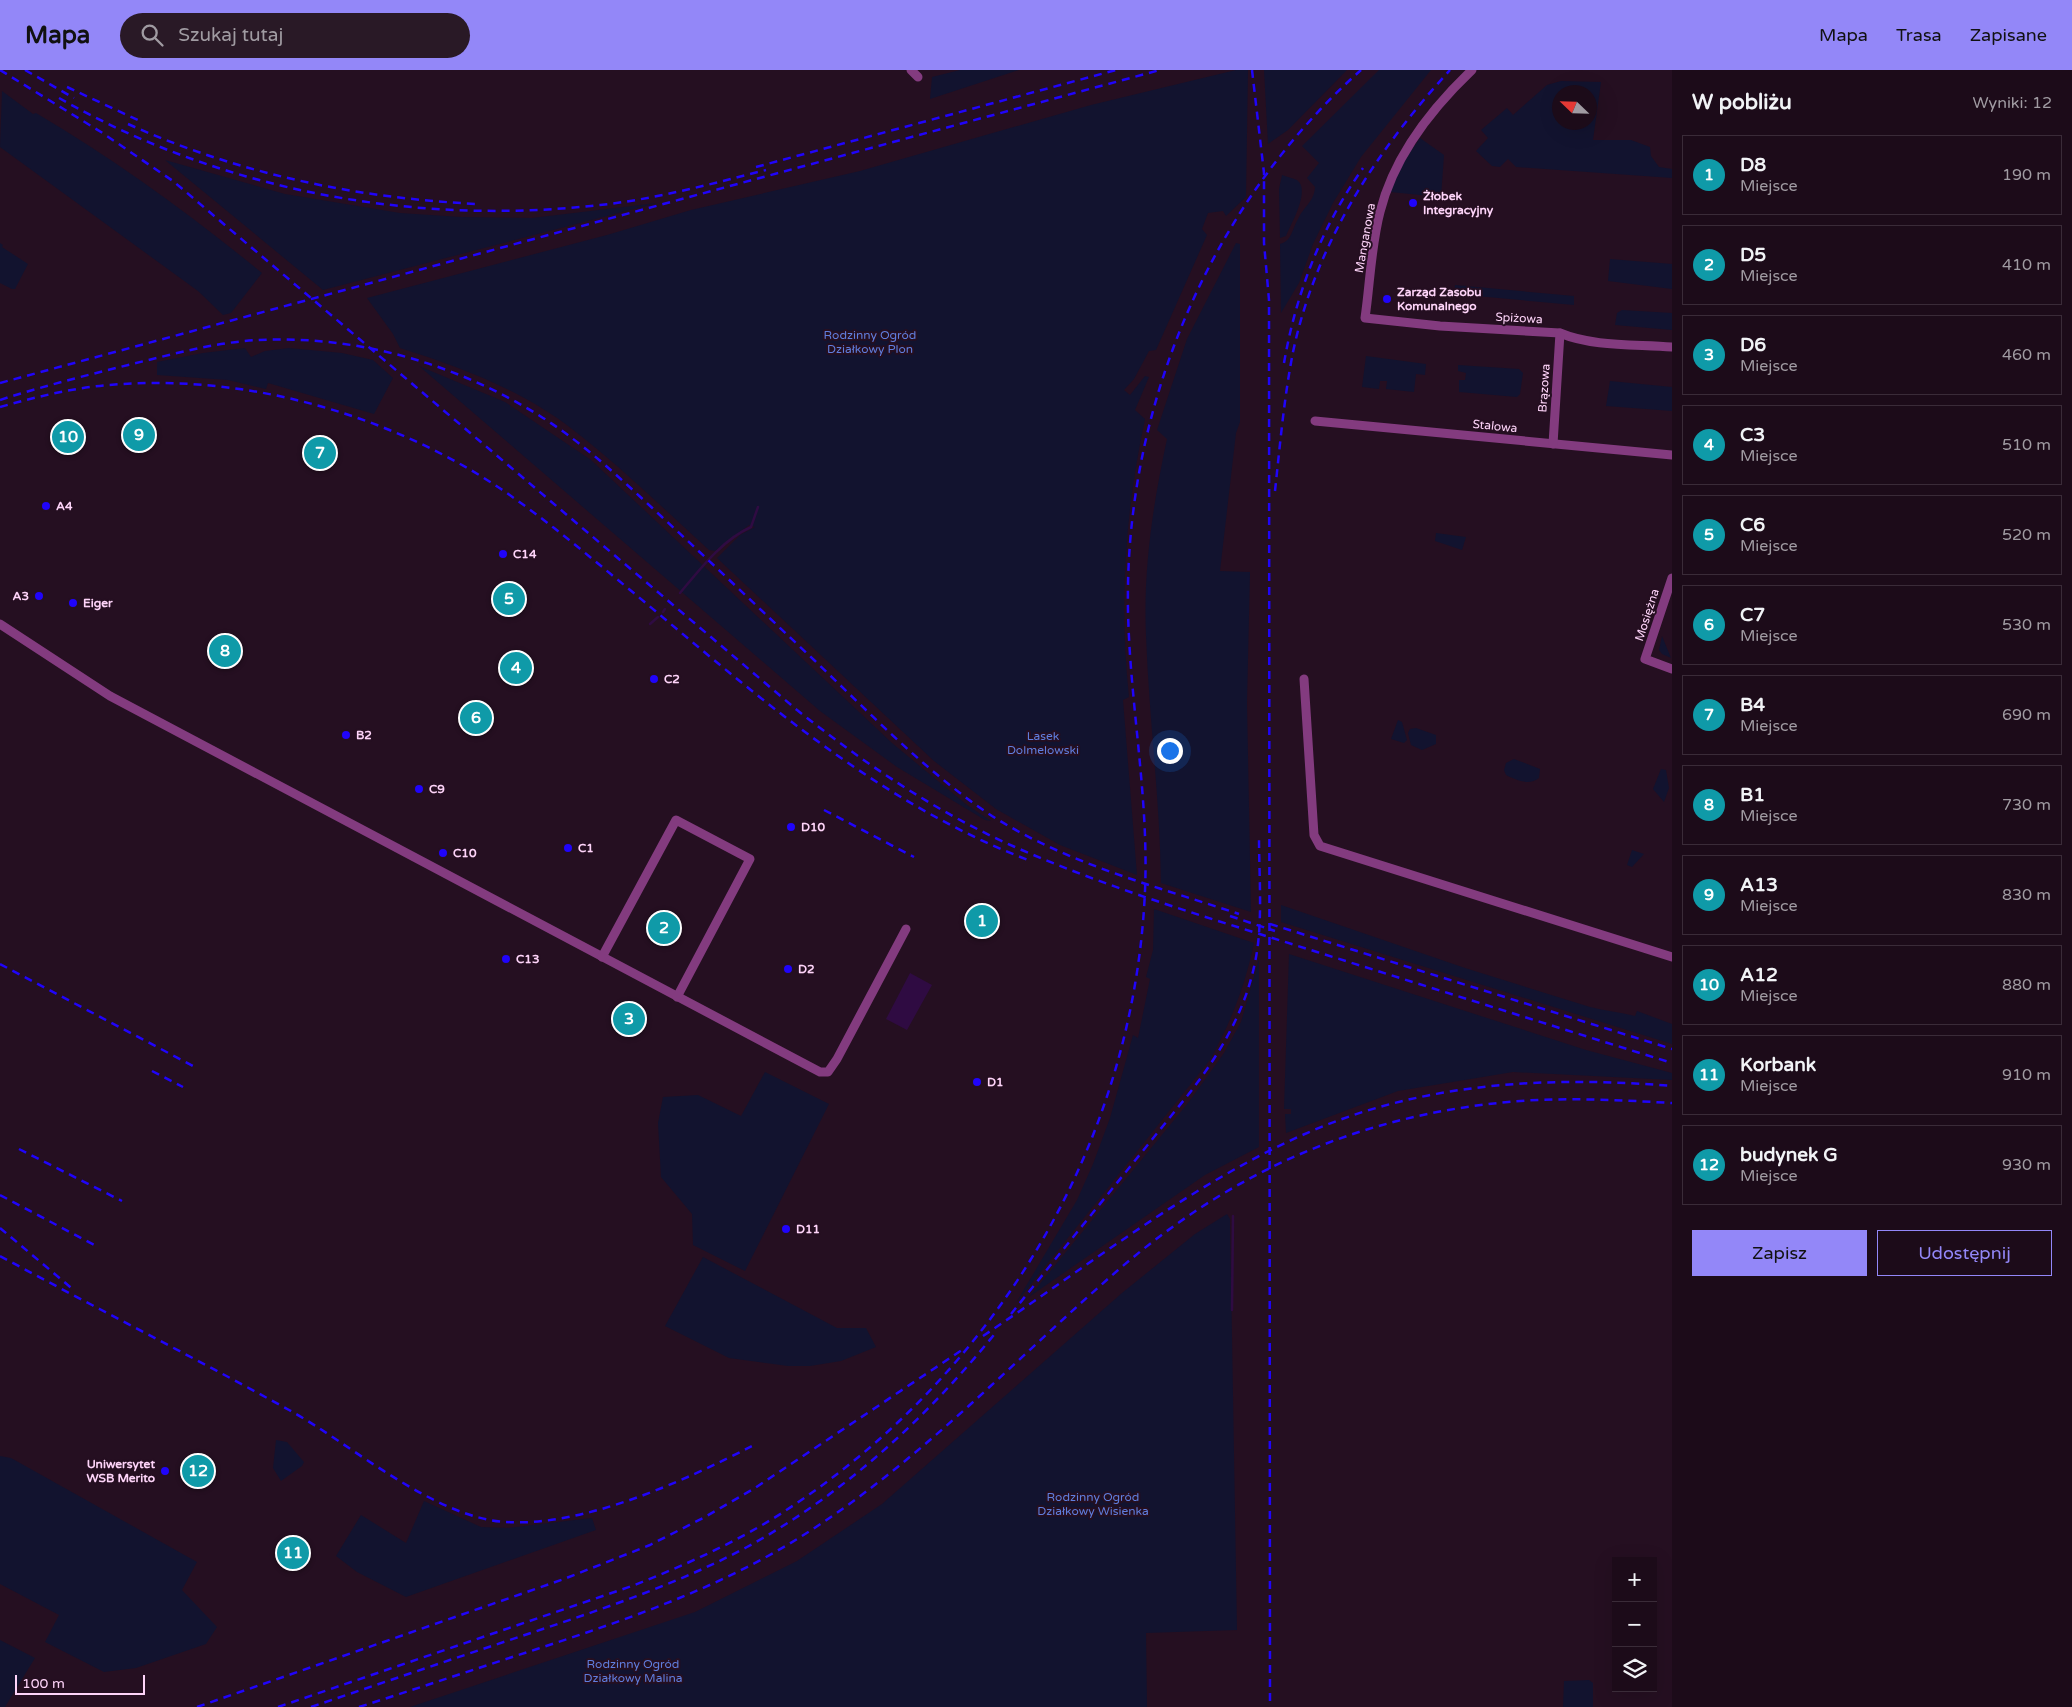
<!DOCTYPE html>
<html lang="pl">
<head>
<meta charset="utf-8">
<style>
	body { margin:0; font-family:"Varela Round",sans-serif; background:#291926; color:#f1f3f6 }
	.controls { position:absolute; right:15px; bottom:15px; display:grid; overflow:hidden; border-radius:0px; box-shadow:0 5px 20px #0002 }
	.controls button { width:45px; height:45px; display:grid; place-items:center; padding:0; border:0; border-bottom:1px solid #3a2b38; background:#1c0b19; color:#f1f3f6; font:25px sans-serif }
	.compass { position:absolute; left:1552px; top:15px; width:45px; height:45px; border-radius:50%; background:#1c0b19; box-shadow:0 5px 20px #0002; rotate:293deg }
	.scale { position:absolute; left:15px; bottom:12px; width:130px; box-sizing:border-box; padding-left:5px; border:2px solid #fed4f9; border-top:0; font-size:14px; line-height:18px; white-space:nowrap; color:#fed4f9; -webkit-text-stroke:4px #250f21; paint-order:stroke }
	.you { position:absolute; left:1169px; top:680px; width:18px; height:18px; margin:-12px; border:4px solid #fff; border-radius:50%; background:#1a73e8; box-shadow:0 0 0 8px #1a73e833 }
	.badge { display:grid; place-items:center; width:32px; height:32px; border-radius:50%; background:#9387f8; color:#fff; font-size:16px; font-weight:700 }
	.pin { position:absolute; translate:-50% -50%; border:2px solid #fff; box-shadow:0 1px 5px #0006 }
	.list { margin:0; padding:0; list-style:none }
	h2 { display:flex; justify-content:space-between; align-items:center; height:65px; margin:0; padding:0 20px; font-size:21px }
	h2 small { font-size:16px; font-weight:400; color:#a09ba2 }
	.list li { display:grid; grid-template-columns:32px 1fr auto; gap:15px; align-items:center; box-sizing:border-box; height:80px; margin:0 10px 10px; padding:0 10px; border:1px solid #3a2b38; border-radius:0px }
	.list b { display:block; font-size:19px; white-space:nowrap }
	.list p { margin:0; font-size:16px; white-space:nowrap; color:#a09ba2 }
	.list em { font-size:16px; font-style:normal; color:#a09ba2 }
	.actions { display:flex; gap:10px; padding:15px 20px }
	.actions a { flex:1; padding:11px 0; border:1px solid #9387f8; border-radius:0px; text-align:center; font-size:18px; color:#9387f8 }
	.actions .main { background:#9387f8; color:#111 }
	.icon { flex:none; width:28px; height:28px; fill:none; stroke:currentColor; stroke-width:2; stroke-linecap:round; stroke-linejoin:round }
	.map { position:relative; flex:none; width:1672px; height:1637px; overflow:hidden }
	header { display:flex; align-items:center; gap:30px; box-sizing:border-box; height:70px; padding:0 25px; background:#9387f8; color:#111 }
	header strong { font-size:24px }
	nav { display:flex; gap:28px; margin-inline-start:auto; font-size:18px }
	.search { width:350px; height:45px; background:#291926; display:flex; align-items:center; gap:12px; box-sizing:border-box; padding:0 18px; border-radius:28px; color:#a09ba2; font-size:19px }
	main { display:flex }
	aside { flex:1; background:#1c0b19 }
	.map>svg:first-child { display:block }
	.green { fill:#12132f; fill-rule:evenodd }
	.water { fill:#2f0b42 }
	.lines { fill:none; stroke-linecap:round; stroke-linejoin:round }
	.stream { stroke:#2f0b42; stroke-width:2.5 }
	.minor { stroke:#833b7f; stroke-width:9 }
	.rail { stroke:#2004fa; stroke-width:2.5; stroke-dasharray:8 6; stroke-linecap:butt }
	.poi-dot { fill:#2004fa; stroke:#250f21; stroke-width:2 }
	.labels { text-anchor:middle; stroke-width:4; stroke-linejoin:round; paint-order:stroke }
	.poi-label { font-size:12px; font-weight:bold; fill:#fed4f9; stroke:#250f21; text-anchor:start }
	.street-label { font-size:12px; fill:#fed4f9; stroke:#250f21 }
	.park-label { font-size:12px; fill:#607ede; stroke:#250f21 }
</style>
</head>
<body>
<header>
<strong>Mapa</strong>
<div class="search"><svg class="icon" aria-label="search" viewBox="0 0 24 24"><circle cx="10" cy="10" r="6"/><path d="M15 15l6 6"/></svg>Szukaj tutaj</div>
<nav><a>Mapa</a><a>Trasa</a><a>Zapisane</a></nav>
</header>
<main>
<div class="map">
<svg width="1672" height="1637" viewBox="0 0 1672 1637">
	<rect width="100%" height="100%" fill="#250f21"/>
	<g class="green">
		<path d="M960,0H1019L930,29L932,7Z"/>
		<path d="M1236,0H1248L1246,127L1226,146L1223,141L1208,143L1202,159L1207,165L1156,280L1149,281L1134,309L1124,320L1130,325L1145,306L1149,307L1135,340L1145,349C1125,443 1119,532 1129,627L1123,630L1137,805L1060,775L996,739L934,691L717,488L740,465L755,457L749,455L715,481L709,480C664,439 620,396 572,359C522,320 460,297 400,278L393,264L367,228L607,165L691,140L860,101L1091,35Z"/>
		<path d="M1264,0H1347L1288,60L1268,74Z"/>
		<path d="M1379,0H1431L1361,87L1333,133L1313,174L1299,213L1281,243L1280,174C1292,171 1292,159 1298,149C1304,136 1314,132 1315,117L1307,108L1319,93L1302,76Z"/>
		<path d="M1561,11L1601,12L1593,70H1631L1650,77L1651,86L1659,97L1672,99V108L1516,97L1508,89L1500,97L1492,96L1476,81L1488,68L1481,60L1507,38L1513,45L1547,15ZM1590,22V52H1560V22Z"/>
		<path d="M2,21L33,44L36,43C116,90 191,145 262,203L231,243L223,245L198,221L0,77Z"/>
		<path d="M1420,68L1444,85L1441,127L1390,122L1402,94Z"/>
		<path d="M165,90L285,124L400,143L461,147L532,148L657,133L323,220Z"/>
		<path d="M1282,105C1286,107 1293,108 1297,110C1311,120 1291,154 1286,166L1280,168L1279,119Z"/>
		<path d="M0,173L3,175L2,177L28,194L15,219H12L0,213Z"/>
		<path d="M1236,173L1240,174V352L1236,363L1220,501L1250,502L1247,633L1251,842L1161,813C1160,730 1149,648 1146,566C1143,499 1153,434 1167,369L1157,360L1187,269Z"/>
		<path d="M1610,189L1672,194V219L1608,211Z"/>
		<path d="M1455,215L1574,226V235L1454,224Z"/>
		<path d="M1622,240L1672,243V260L1615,255L1617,243Z"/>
		<path d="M245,278L251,287L265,281L289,278L342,283L373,290L393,308L374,344L268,313L266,319L228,310L157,305V292L203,283Z"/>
		<path d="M1366,286L1426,294L1425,305L1416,304L1414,322L1386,319L1387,311H1380L1379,319L1362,317Z"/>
		<path d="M1458,295L1519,299L1523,303L1520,324L1517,327L1459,322V310H1465L1466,303L1458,301Z"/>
		<path d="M419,296L505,332L591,390L892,673L967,735L991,751L985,750L897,697L820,641Z"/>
		<path d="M1610,311L1672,317V341L1606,336Z"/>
		<path d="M1436,463L1466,467L1462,480L1435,471Z"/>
		<path d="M1662,566L1671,588L1662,584L1659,580Z"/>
		<path d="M1398,650L1402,652L1407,670L1404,673L1391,669Z"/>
		<path d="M1416,658L1436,665V674L1422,680L1411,675L1408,663L1410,659Z"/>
		<path d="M1514,689L1540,699L1539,708C1529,716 1516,710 1506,705L1504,700L1506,693Z"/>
		<path d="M1661,699L1666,700L1669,718L1664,732L1653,719Z"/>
		<path d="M1632,780L1644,784L1632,797L1627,795Z"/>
		<path d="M1281,835L1465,898L1590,937C1605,941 1620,942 1635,946L1637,941L1672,954V974L1281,852Z"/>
		<path d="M1154,839L1254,873C1245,916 1231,952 1210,990L1016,1233L1077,1130L1093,1094L1110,1048L1133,965L1138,968L1150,909L1146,907L1153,880Z"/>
		<path d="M1289,884L1586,980L1672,1003V1010L1513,1002L1398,1021L1286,1063L1285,1044H1291V1039H1284Z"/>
		<path d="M1259,889V1077L1205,1105L1029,1227L1188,1033L1224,983L1241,952Z"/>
		<path d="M765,1002L829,1034L745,1201L693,1175L692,1144L661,1107L658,1053L663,1027L698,1025L741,1046Z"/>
		<path d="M1227,1144L1230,1149L1237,1560L1146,1563L1147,1637H410L695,1542L797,1491L882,1434L1122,1223L1195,1164Z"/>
		<path d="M703,1187L837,1258H866L876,1277L841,1291L810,1296H788L729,1288L665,1256Z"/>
		<path d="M276,1370L287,1372L304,1392L302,1396L281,1411L273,1398Z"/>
		<path d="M0,1386L11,1388L197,1492L182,1520L217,1557L206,1574L136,1598L104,1602L45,1572L59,1545L0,1514Z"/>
		<path d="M424,1431L481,1457L507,1458L592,1448L596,1460L406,1527L357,1502L336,1486L361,1445L406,1473Z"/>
		<path d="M0,1570L35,1588L5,1637H0Z"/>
		<path d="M1589,1610L1593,1613V1637H1563L1564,1611Z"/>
	</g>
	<path class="water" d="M910,903L932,915L907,960L886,949Z"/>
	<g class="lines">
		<g class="stream">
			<path d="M680,523C700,499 722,470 751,457L758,437"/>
			<path d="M663,542L665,539"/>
			<path d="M650,554L658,547"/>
			<path d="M1232,1240L1233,1146"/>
		</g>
		<g class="minor">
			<path d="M911,0L918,7"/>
			<path d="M1472,0C1431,39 1394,86 1380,142C1371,176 1370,214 1365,248L1440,256L1560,263C1593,277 1636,274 1672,277"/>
			<path d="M1315,351L1672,385"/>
			<path d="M1553,374L1560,263"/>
			<path d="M1672,508L1645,589L1672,599"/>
			<path d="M0,554L110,626L820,1002H828L837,989L906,859"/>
			<path d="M1304,609L1314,765L1320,776L1672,887"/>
			<path d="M602,887L676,750L750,789L677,927"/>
		</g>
		<g class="rail">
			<path d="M0,0L101,62L173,111L797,640C865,694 936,742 1015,777C1112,820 1216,850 1317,882C1435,919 1553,956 1672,993"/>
			<path d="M25,0L74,28"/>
			<path d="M1252,0L1264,103V173L1269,230L1270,1637"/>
			<path d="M67,17L142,52"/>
			<path d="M59,28C222,121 414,156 600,135C656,129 711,114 766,100"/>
			<path d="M128,54C239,104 356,128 477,134"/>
			<path d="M756,97L1116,0"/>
			<path d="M1284,293C1296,223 1322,156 1363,98"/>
			<path d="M0,313L1160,0"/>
			<path d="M0,330C43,316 88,305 132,294C174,284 216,272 259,270C357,265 457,294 540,346C585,374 623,411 662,447C713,494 763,542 814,590C871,644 926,702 992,746C1068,794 1155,816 1239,844"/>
			<path d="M0,337C36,327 72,318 109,315C244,303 389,344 501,419C548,451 591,488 635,524C757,626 877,732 1028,790"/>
			<path d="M1275,421C1280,375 1284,328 1293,282C1316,173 1376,81 1450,0"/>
			<path d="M824,740L914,787"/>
			<path d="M1230,846L1275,861"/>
			<path d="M1270,854L1672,979"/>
			<path d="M0,894L195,997"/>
			<path d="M152,1001L183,1017"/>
			<path d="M19,1079L122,1131"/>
			<path d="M0,1125L98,1177"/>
			<path d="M0,1158L75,1221"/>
			<path d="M0,1186C96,1238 193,1287 289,1340C351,1374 434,1448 506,1452C584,1457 684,1411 752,1376"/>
			<path d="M1011,1244L1188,1025C1223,980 1251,932 1258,874C1262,839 1259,802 1259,767"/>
			<path d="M983,1266C1088,1196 1198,1109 1314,1060C1427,1012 1551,1006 1672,1016"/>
			<path d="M197,1637L564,1509L650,1475L705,1447L755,1418L962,1280"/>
			<path d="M278,1637L632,1516C688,1494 744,1469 794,1435C1000,1297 1134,1070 1145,821C1149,727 1130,635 1128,541C1124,339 1210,134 1361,0"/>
			<path d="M311,1637C385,1612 458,1587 531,1563C605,1538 678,1514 747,1477C844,1424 928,1347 997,1261"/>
			<path d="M359,1637C419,1618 478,1598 537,1579C635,1547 730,1514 816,1457C927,1384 1018,1287 1117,1201C1231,1102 1358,1046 1508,1032C1562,1027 1618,1030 1672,1033"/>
		</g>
	</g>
	<g class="poi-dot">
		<circle cx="1413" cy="133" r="5"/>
		<circle cx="1387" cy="229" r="5"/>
		<circle cx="46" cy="436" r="5"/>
		<circle cx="503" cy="484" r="5"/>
		<circle cx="39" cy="526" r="5"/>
		<circle cx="73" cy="533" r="5"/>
		<circle cx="654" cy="609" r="5"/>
		<circle cx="346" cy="665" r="5"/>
		<circle cx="419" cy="719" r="5"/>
		<circle cx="791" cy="757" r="5"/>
		<circle cx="568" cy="778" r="5"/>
		<circle cx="443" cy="783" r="5"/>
		<circle cx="506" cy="889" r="5"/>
		<circle cx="788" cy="899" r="5"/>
		<circle cx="977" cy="1012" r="5"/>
		<circle cx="786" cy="1159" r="5"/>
		<circle cx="165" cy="1401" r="5"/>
	</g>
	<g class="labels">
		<g class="poi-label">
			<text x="1423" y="130">Żłobek<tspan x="1423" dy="14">Integracyjny</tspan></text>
			<text x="1397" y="226">Zarząd Zasobu<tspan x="1397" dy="14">Komunalnego</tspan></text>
			<text x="56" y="440">A4</text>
			<text x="513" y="488">C14</text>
			<text x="29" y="530" text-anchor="end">A3</text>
			<text x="83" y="537">Eiger</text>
			<text x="664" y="613">C2</text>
			<text x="356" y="669">B2</text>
			<text x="429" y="723">C9</text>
			<text x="801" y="761">D10</text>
			<text x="578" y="782">C1</text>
			<text x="453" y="787">C10</text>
			<text x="516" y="893">C13</text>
			<text x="798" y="903">D2</text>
			<text x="987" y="1016">D1</text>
			<text x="796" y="1163">D11</text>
			<text x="155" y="1398" text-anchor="end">Uniwersytet<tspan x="155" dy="14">WSB Merito</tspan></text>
		</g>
		<g class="street-label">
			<text transform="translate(1365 168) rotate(-80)" y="4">Manganowa</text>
			<text transform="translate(1519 248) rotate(3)" y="4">Spiżowa</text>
			<text transform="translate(1544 318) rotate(-86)" y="4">Brązowa</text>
			<text transform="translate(1495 356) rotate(6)" y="4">Stalowa</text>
			<text transform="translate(1647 545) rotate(-72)" y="4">Mosiężna</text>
		</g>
		<g class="park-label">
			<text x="870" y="269">Rodzinny Ogród<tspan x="870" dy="14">Działkowy Plon</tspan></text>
			<text x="1043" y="670">Lasek<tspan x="1043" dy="14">Dolmelowski</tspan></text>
			<text x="1093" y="1431">Rodzinny Ogród<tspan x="1093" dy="14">Działkowy Wisienka</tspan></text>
			<text x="633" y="1598">Rodzinny Ogród<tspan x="633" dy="14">Działkowy Malina</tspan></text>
		</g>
	</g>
</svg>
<div class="controls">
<button>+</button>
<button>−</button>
<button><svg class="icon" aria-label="layers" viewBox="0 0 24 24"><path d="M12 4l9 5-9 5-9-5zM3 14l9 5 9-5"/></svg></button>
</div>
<svg class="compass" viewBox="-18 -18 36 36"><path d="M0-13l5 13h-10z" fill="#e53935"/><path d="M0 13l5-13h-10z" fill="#a09ba2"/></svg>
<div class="scale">100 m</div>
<div class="you"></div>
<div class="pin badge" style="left:982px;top:851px;background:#0f9aa8">1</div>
<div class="pin badge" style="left:664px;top:858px;background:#0f9aa8">2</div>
<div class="pin badge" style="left:629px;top:949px;background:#0f9aa8">3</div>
<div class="pin badge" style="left:516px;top:598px;background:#0f9aa8">4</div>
<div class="pin badge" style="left:509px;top:529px;background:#0f9aa8">5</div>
<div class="pin badge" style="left:476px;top:648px;background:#0f9aa8">6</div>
<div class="pin badge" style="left:320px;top:383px;background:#0f9aa8">7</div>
<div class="pin badge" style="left:225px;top:581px;background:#0f9aa8">8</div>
<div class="pin badge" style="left:139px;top:365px;background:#0f9aa8">9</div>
<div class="pin badge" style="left:68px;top:367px;background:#0f9aa8">10</div>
<div class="pin badge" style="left:293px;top:1483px;background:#0f9aa8">11</div>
<div class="pin badge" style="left:198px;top:1401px;background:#0f9aa8">12</div>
</div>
<aside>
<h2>W pobliżu<small>Wyniki: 12</small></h2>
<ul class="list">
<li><span class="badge" style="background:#0f9aa8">1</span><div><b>D8</b><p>Miejsce</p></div><em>190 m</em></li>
<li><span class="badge" style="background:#0f9aa8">2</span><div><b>D5</b><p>Miejsce</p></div><em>410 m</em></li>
<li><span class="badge" style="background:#0f9aa8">3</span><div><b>D6</b><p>Miejsce</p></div><em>460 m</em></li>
<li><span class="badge" style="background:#0f9aa8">4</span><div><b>C3</b><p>Miejsce</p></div><em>510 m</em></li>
<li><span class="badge" style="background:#0f9aa8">5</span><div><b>C6</b><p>Miejsce</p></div><em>520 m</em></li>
<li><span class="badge" style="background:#0f9aa8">6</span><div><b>C7</b><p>Miejsce</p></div><em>530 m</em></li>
<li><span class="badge" style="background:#0f9aa8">7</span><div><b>B4</b><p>Miejsce</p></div><em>690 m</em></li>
<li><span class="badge" style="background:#0f9aa8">8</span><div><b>B1</b><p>Miejsce</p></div><em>730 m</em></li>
<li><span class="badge" style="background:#0f9aa8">9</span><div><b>A13</b><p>Miejsce</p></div><em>830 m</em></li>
<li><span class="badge" style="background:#0f9aa8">10</span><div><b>A12</b><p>Miejsce</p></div><em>880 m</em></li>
<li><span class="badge" style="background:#0f9aa8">11</span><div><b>Korbank</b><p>Miejsce</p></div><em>910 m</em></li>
<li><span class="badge" style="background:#0f9aa8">12</span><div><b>budynek G</b><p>Miejsce</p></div><em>930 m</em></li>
</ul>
<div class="actions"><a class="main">Zapisz</a><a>Udostępnij</a></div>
</aside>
</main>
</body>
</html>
